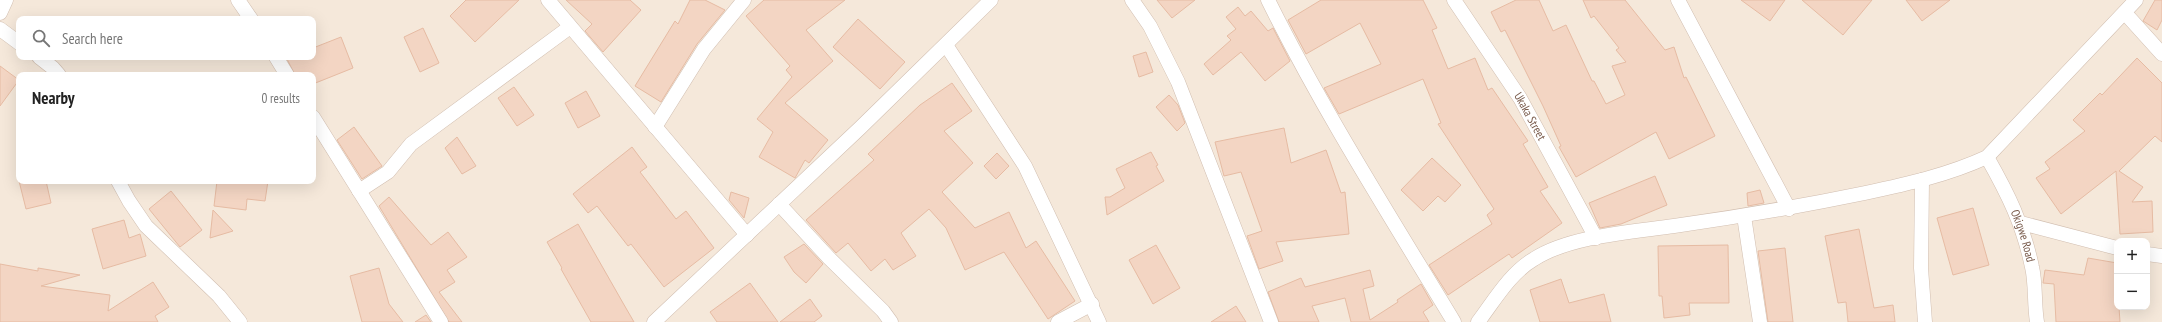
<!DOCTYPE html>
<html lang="en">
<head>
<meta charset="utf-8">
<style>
	body { margin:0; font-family:"PT Sans Narrow",sans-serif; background:#f6f6f6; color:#222 }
	.controls { position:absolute; right:12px; bottom:12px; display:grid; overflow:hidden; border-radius:8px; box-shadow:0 4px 16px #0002 }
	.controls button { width:36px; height:36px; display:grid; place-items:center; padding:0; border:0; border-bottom:1px solid #e0e0e0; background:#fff; color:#222; font:20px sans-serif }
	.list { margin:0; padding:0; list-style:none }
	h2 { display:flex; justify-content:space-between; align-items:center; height:52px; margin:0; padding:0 16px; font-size:17px }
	h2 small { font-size:13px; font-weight:400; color:#767676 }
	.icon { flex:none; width:22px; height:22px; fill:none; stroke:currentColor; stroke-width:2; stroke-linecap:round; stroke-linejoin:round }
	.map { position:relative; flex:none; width:2162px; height:322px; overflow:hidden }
	.search { position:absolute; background:#fff; box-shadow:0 4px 16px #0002; left:16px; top:16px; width:300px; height:44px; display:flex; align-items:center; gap:10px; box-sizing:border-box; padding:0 14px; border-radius:8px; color:#767676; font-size:15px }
	.panel { position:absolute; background:#fff; box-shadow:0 4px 16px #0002; left:16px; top:72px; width:300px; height:112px; border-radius:8px }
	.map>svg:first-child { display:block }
	.residential { fill:#f5e8da; fill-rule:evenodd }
	.building { fill:#f3d5c3; stroke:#e6bba3 }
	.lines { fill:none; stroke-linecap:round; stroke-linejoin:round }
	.street-casing { stroke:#d1beb0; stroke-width:15 }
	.street { stroke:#fff; stroke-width:14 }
	.labels { text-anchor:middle; stroke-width:4; stroke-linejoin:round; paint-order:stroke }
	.street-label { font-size:12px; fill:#7a5c4d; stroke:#fffaf3 }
</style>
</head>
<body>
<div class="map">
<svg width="2162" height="322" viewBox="0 0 2162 322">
	<rect width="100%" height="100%" fill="#fdf6ec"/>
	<path class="residential" d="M0,0H2162V322H0ZM19,19H313V57H19ZM19,75H313V181H19ZM2117,241H2147V307H2117Z"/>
	<g class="building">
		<path d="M466,0H519L475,42L450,16Z"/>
		<path d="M566,0H630L641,10L603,52L585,31L592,24Z"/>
		<path d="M690,0H705L725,10L697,44L661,102L635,86L675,21L678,24Z"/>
		<path d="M764,0H845L806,30L833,61L785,103L828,140L809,163L805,160L795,178L759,157L773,132L757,119L792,77L786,70L790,66L746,16Z"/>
		<path d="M1157,0H1195L1172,18Z"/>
		<path d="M1321,0H1423L1437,28L1432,30L1448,69L1475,58L1488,90L1492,88L1528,141L1523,144L1548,187L1540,191L1562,223L1512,258L1509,254L1448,295L1429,265L1492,224L1487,215L1494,209L1438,124L1441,123L1423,79L1339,114L1324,88L1381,64L1360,23L1306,54L1288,20Z"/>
		<path d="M1516,0H1539L1553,31L1566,25L1592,81H1594L1606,104L1625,95L1612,66L1626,62L1616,50L1619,48L1594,16L1591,18L1583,0H1625L1665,50L1674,47L1684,78L1686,77L1715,136L1669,159L1656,132L1576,177L1559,147L1561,146L1543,106L1505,30L1501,32L1491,12Z"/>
		<path d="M1741,0H1785L1770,21Z"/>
		<path d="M1802,0H1872L1843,35Z"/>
		<path d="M1906,0H1950L1922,21Z"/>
		<path d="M2155,0H2162V20L2157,30L2143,21Z"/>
		<path d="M1238,7L1245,16L1251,11L1268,31L1273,28L1290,61L1265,81L1241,52L1213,75L1204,64L1231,40L1227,36L1236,29L1226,17Z"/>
		<path d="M858,19L905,62L880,89L833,47Z"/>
		<path d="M423,28L439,63L420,72L404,37Z"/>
		<path d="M341,37L353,68L313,84V75H295L286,57H313V48Z"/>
		<path d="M1146,52L1153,72L1139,77L1133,56Z"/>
		<path d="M2137,58L2162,83V142L2155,136L2119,171L2143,187L2132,202L2152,201L2153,232L2120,234L2116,171L2061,214L2036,178L2050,169L2045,162L2085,131L2073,120L2100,93L2102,95Z"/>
		<path d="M0,66L19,80L0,106Z"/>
		<path d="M952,83L972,111L944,131L973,163L942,192L975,228L1009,212L1026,248L1036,241L1075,301L1048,319L1004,252L965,270L946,228L929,209L901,233L916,256L893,270L885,259L871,271L848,243L836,253L806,220L874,160L868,154L920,105Z"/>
		<path d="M514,87L534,115L517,126L498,98Z"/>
		<path d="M586,91L600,116L578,128L565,103Z"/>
		<path d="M1169,95L1178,105L1185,123L1177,131L1156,107Z"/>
		<path d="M354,127L382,166L362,179L337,140Z"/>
		<path d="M1284,128L1291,163L1326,150L1341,193L1345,192L1349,234L1276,242L1283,261L1259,269L1247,236L1262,231L1241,172L1224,176L1215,142Z"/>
		<path d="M457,137L476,166L462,174L445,148Z"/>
		<path d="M632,147L647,167L640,172L676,219L686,211L714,248L664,287L631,244L628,246L597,206L588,213L573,194Z"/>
		<path d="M1151,152L1158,165L1156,166L1164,181L1107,215L1105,197H1110L1125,188L1116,169Z"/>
		<path d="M997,153L1009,166L996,179L984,166Z"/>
		<path d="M1432,158L1461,185L1445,202L1438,196L1423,211L1401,190Z"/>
		<path d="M1655,176L1667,205L1621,224L1600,228L1589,203Z"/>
		<path d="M19,181H46L51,203L26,209Z"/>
		<path d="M217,181H268L265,201L247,199L246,210L214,206Z"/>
		<path d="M1760,190L1764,203L1748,206L1747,193Z"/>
		<path d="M171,191L202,230L180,247L149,209Z"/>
		<path d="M731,192L749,198L744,218L729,200Z"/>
		<path d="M389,197L431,245L448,232L467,257L447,270L455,282L439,292L462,322H449L379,206Z"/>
		<path d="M1973,208L1989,265L1953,275L1937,218Z"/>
		<path d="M213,210L233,231L210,238Z"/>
		<path d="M124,220L129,238L140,234L146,256L103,269L92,229Z"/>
		<path d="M578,224L623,303L634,322H591L561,269L562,268L547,242Z"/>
		<path d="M1859,229L1874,308L1893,305L1895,322H1848L1846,302L1838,303L1825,236Z"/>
		<path d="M804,244L823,264L806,283L794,272L784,257Z"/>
		<path d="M1156,245L1180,288L1153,304L1129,260Z"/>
		<path d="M1728,245L1729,303H1689L1690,315L1664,318L1662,296H1659L1658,246Z"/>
		<path d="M1785,248L1793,322H1768L1758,251Z"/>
		<path d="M2088,258L2117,263V307H2119L2120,322H2056L2054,284L2043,283L2045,270L2084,275Z"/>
		<path d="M0,264L38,271V268L80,275L41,286L110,295L108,311L153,282L169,307L155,316L158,322H0Z"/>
		<path d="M379,268L389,304L403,322H362L350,276Z"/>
		<path d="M1370,270L1374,286L1363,289L1370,320L1398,302L1397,300L1421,284L1433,305L1423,312L1429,322H1351L1345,298L1312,306L1319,322H1279L1268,292L1301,278L1305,287Z"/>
		<path d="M1561,279L1569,303L1604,294L1611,322H1540L1530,290Z"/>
		<path d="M750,283L778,322H717L710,312Z"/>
		<path d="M810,299L822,316L814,322H780Z"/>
		<path d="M1236,306L1246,322H1211Z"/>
		<path d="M426,315L431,322H415Z"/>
	</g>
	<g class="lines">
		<g class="street-casing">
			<g id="street">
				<path d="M238,0L251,19"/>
				<path d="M548,0L747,235"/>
				<path d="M1132,0L1150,26L1178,82L1271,322"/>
				<path d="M1268,0C1323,111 1390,216 1454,322"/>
				<path id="s1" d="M1454,0L1520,98L1596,238"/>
				<path d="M1678,0L1789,209"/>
				<path d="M0,13L6,0"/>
				<path d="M2125,13L2162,54"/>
				<path d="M0,29L19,43"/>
				<path d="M946,45L1025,166L1099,322"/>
				<path d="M39,57L53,68L59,75"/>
				<path d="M276,57L287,75"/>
				<path d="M313,117L441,322"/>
				<path d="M655,127L704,49L744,0"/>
				<path id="s2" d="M1987,157C2008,194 2023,224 2032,267C2036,284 2034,304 2037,322"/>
				<path d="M1922,180L1921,268L1925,322"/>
				<path d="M118,181L129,201L146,226L219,296L240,322"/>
				<path d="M359,191L388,172L411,144L570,27"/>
				<path d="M779,204L829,258L883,311L891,322"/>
				<path d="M1744,216L1760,322"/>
				<path d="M2021,223L2117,248"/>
				<path d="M2147,254L2162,256"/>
				<path d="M654,322L860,128L991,0"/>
				<path d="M1058,322L1092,304"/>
				<path d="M1478,322C1494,301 1510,273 1534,259C1570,236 1632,232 1674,226C1738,217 1802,206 1865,193C1907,184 1948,175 1987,157L2136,0"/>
			</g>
		</g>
		<use href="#street" class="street"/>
	</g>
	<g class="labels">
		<g class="street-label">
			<text dy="4" stroke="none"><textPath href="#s1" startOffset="139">Ukaka Street</textPath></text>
			<text dy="4" stroke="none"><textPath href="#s2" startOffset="87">Okigwe Road</textPath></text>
		</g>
	</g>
</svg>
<div class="controls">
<button>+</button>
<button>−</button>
</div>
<div class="search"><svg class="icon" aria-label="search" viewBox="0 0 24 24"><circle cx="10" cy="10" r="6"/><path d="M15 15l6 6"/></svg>Search here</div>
<section class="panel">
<h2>Nearby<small>0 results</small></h2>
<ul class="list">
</ul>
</section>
</div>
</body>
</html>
